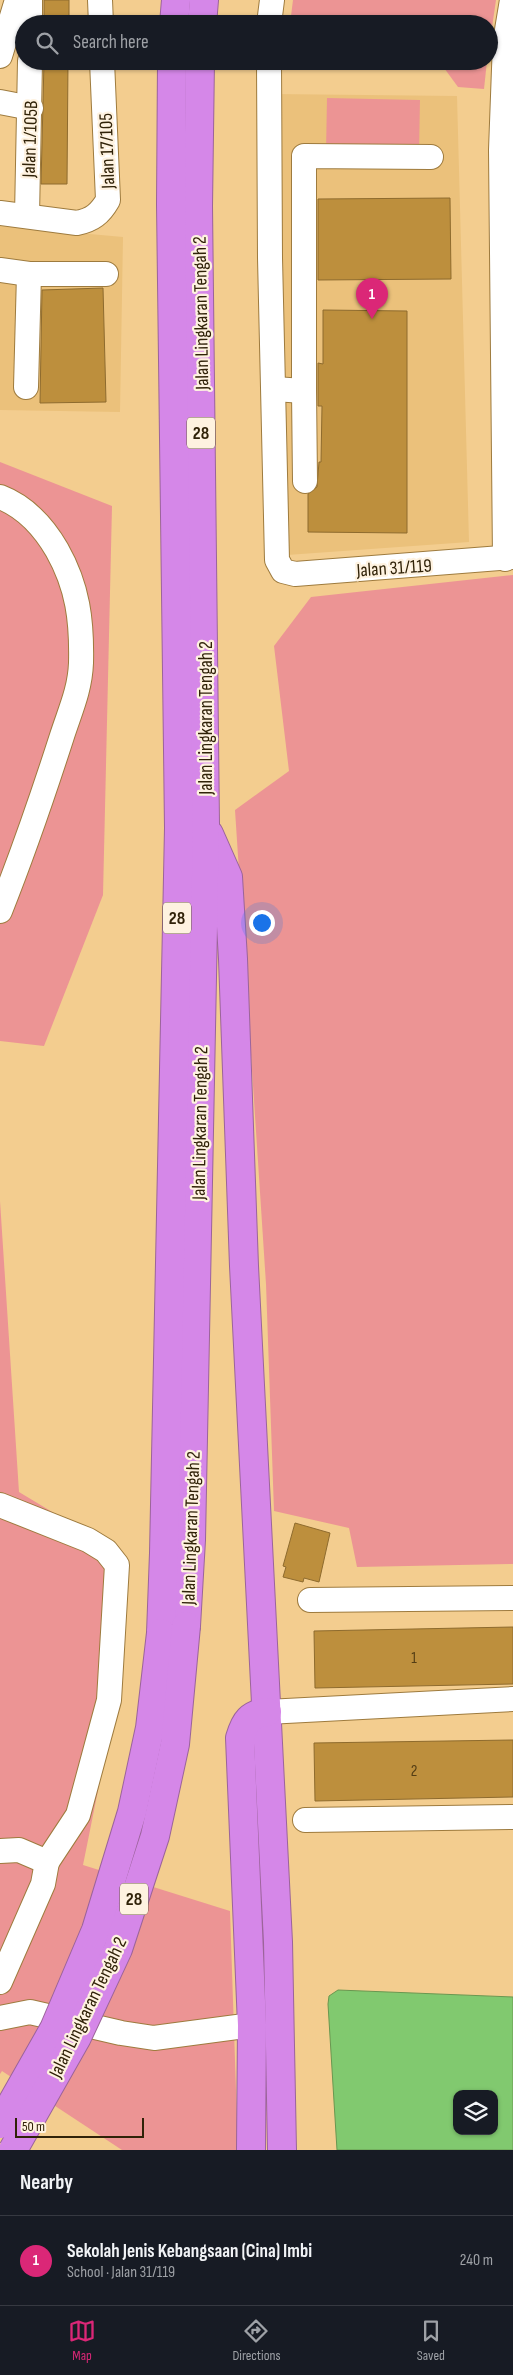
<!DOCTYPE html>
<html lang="en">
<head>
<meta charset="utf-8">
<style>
	body { margin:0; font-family:"Sofia Sans Condensed",sans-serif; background:#242831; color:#f1f3f6 }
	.controls { position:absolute; right:15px; bottom:15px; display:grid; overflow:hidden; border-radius:10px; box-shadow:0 1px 4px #0004 }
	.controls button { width:45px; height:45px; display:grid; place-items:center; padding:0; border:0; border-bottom:1px solid #363941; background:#171b24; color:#f1f3f6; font:25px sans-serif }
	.scale { position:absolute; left:15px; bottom:12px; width:129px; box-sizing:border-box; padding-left:5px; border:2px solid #302208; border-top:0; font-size:14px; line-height:18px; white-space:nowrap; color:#302208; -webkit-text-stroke:4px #fef2e0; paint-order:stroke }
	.you { position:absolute; left:261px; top:922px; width:18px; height:18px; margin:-12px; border:4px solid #fff; border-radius:50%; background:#1a73e8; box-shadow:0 0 0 8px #1a73e833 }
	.badge { display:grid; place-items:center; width:32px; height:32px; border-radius:50%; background:#db2777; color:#fff; font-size:16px; font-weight:700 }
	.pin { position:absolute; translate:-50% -41px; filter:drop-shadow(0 1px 2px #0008) }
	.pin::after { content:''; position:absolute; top:26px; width:18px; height:15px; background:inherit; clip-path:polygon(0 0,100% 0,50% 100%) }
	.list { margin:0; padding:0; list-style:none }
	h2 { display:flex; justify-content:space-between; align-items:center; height:65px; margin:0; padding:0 20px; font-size:21px }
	h2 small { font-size:16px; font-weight:400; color:#9ea1a6 }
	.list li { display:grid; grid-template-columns:32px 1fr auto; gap:15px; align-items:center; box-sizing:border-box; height:90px; padding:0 20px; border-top:1px solid #363941 }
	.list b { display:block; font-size:19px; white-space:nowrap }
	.list p { margin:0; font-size:16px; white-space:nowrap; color:#9ea1a6 }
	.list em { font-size:16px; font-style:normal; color:#9ea1a6 }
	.icon { flex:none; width:28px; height:28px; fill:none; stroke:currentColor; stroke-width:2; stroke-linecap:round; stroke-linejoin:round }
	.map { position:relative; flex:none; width:513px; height:2150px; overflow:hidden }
	.search { position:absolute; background:#171b24; box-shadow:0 1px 4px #0004; left:15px; right:15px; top:15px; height:55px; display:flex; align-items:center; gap:12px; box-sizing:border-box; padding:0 18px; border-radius:28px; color:#9ea1a6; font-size:19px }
	.sheet { height:155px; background:#171b24 }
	nav { display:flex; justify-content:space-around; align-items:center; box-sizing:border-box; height:70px; border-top:1px solid #363941; background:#171b24; font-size:14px; color:#9ea1a6 }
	nav a { display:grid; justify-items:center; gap:2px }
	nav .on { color:#db2777 }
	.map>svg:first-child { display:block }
	.built { fill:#ebc17b }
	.green { fill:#ec9494 }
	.water { fill:#81c96f; stroke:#699750; fill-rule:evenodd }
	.building { fill:#bd8f3d; stroke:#8e6b2e }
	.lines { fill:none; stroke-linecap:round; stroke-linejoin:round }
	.minor-casing { stroke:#9e7b3e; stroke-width:26 }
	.highway-casing { stroke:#9b649a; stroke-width:30 }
	.minor { stroke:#fff; stroke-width:24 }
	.highway { stroke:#d587e8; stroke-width:28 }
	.highway-bridge-casing { stroke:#9b649a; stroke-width:30; stroke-linecap:butt }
	.highway-bridge { stroke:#d587e8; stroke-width:28 }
	.labels { text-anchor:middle; stroke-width:4.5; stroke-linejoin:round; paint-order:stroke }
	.number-label { font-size:16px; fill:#533d15 }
	.shield { fill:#fef2e0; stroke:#6e6049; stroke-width:1 }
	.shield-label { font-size:18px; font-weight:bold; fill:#302208 }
	.street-label { font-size:19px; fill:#302208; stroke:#fef2e0 }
</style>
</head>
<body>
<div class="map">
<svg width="513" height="2150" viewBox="0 0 513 2150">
	<rect width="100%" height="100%" fill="#f3cd8f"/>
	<g class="built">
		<path d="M273,94L457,96L469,542L287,555Z"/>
		<path d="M0,226L123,237L120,412L0,410Z"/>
	</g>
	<g class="green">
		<path d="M293,0H496L489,48V24H290Z"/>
		<path d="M439,61H487L484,89L458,87Z"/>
		<path d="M327,98L420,100L419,153L326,152Z"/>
		<path d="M0,462L112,506L103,895L44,1046L0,1041Z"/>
		<path d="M513,575V1564L357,1567L349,1528L274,1511L266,1284L235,810L289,771L274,646L311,597Z"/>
		<path d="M0,1201L19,1492L122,1554L119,1686L83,1865L230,1911L238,2150H122L2,2071L0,2074Z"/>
	</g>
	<path class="water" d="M338,1990L513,1997V2150H337L328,2004L329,1996ZM457,2094H494V2131H457Z"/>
	<g class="building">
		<rect x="44" y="0" width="25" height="24"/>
		<path d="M44,61H68L67,184H41Z"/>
		<path d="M450,198L451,279L318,280V199Z"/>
		<path d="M103,288L106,402L40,403L42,290Z"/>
		<path d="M323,310L407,311V533L308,532V494L317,487L319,462H321L322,406H318V363L323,364Z"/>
		<path d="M295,1523L330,1533L319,1582L304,1578L303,1582L283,1577L286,1567L283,1566Z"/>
		<path d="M513,1627V1684L315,1688L314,1631Z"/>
		<path d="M513,1740V1797L315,1801L314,1743Z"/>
	</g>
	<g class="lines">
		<g class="minor-casing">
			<g id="minor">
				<path d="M30,0V24"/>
				<path d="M100,0L101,24"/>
				<path d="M269,24L272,0"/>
				<path d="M0,56L17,0"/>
				<path d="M269,61L270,258L277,560L283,571L295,574L513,557"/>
				<path d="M0,102L31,108"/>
				<path d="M0,213L77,223C92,220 100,214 108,200L102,61"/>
				<path d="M27,216L30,61"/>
				<path d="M0,270L29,274H106"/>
				<path d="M26,387L29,274"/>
				<path d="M274,389L304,391V156L431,157"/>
				<path d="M304,391L305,481"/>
				<path d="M0,497C26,507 43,526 57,550C78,587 82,621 81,663C80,690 70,711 62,736C43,795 23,853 0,911"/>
				<path d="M505,559L501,150L505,42L512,0"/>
				<path d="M0,1505L88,1540L106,1551L117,1565L109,1700L78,1815L47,1862"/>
				<path d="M310,1600L513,1598"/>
				<path d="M267,1712L513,1699"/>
				<path d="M305,1820L513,1817"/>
				<path d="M0,1851L19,1850L47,1862L43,1884L0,1982"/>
				<path d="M0,2018L30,2012L121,2033L154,2038L252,2025"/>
			</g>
		</g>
		<g class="highway-casing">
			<g id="highway">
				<path d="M174,24L176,0"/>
				<path d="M202,24L204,0"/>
				<path d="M209,834L228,877L233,959L244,1266L278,1942L282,2150"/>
				<path d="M186,1626L191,1540L205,824L198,206L200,61"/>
				<path d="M161,1633L164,1553L179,828L171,204L172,61"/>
				<path d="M251,2150L252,2025L240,1738C245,1721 250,1714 267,1712"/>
			</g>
		</g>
		<use href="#minor" class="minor"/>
		<use href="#highway" class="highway"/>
		<g class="highway-bridge-casing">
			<g id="highway-bridge">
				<path d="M0,2124L54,2029L96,1930L132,1812L150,1728L161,1633"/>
				<path d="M13,2150L77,2037L118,1949L155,1836L175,1744L186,1626"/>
			</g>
		</g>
		<use href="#highway-bridge" class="highway-bridge"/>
	</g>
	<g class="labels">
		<g class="number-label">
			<text x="414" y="1663">1</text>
			<text x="414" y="1776">2</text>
		</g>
		<g class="shield">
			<rect x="187" y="417.5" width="28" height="31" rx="4"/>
			<rect x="163" y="902.5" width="28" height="31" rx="4"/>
			<rect x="120" y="1883.5" width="28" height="31" rx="4"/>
		</g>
		<g class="shield-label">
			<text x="201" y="439">28</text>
			<text x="177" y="924">28</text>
			<text x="134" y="1905">28</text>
		</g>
		<g class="street-label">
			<text transform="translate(29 139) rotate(-88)" y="7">Jalan 1/105B</text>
			<text transform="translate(106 151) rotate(-92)" y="7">Jalan 17/105</text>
			<text transform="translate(200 313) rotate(-91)" y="7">Jalan Lingkaran Tengah 2</text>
			<text transform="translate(394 567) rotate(-4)" y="7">Jalan 31/119</text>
			<text transform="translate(205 718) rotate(-90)" y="7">Jalan Lingkaran Tengah 2</text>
			<text transform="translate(199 1123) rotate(-89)" y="7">Jalan Lingkaran Tengah 2</text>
			<text transform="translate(190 1528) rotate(-88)" y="7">Jalan Lingkaran Tengah 2</text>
			<text transform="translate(87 2007) rotate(-64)" y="7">Jalan Lingkaran Tengah 2</text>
		</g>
	</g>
</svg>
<div class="controls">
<button><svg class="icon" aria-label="layers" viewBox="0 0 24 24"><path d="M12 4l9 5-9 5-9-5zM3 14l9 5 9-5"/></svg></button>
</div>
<div class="scale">50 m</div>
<div class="you"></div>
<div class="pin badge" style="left:372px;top:319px">1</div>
<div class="search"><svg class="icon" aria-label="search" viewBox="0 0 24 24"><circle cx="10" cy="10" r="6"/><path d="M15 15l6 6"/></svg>Search here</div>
</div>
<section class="sheet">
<h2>Nearby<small></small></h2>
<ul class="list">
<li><span class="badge">1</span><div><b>Sekolah Jenis Kebangsaan (Cina) Imbi</b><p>School · Jalan 31/119</p></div><em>240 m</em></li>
</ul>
</section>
<nav>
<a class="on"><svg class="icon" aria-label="map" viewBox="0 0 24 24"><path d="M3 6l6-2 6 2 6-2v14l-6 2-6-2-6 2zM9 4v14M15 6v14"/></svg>Map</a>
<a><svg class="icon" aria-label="directions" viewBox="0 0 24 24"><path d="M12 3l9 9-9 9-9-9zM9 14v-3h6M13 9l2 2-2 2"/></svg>Directions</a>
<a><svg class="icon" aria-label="saved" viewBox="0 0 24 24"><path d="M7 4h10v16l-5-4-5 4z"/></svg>Saved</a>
</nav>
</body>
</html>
